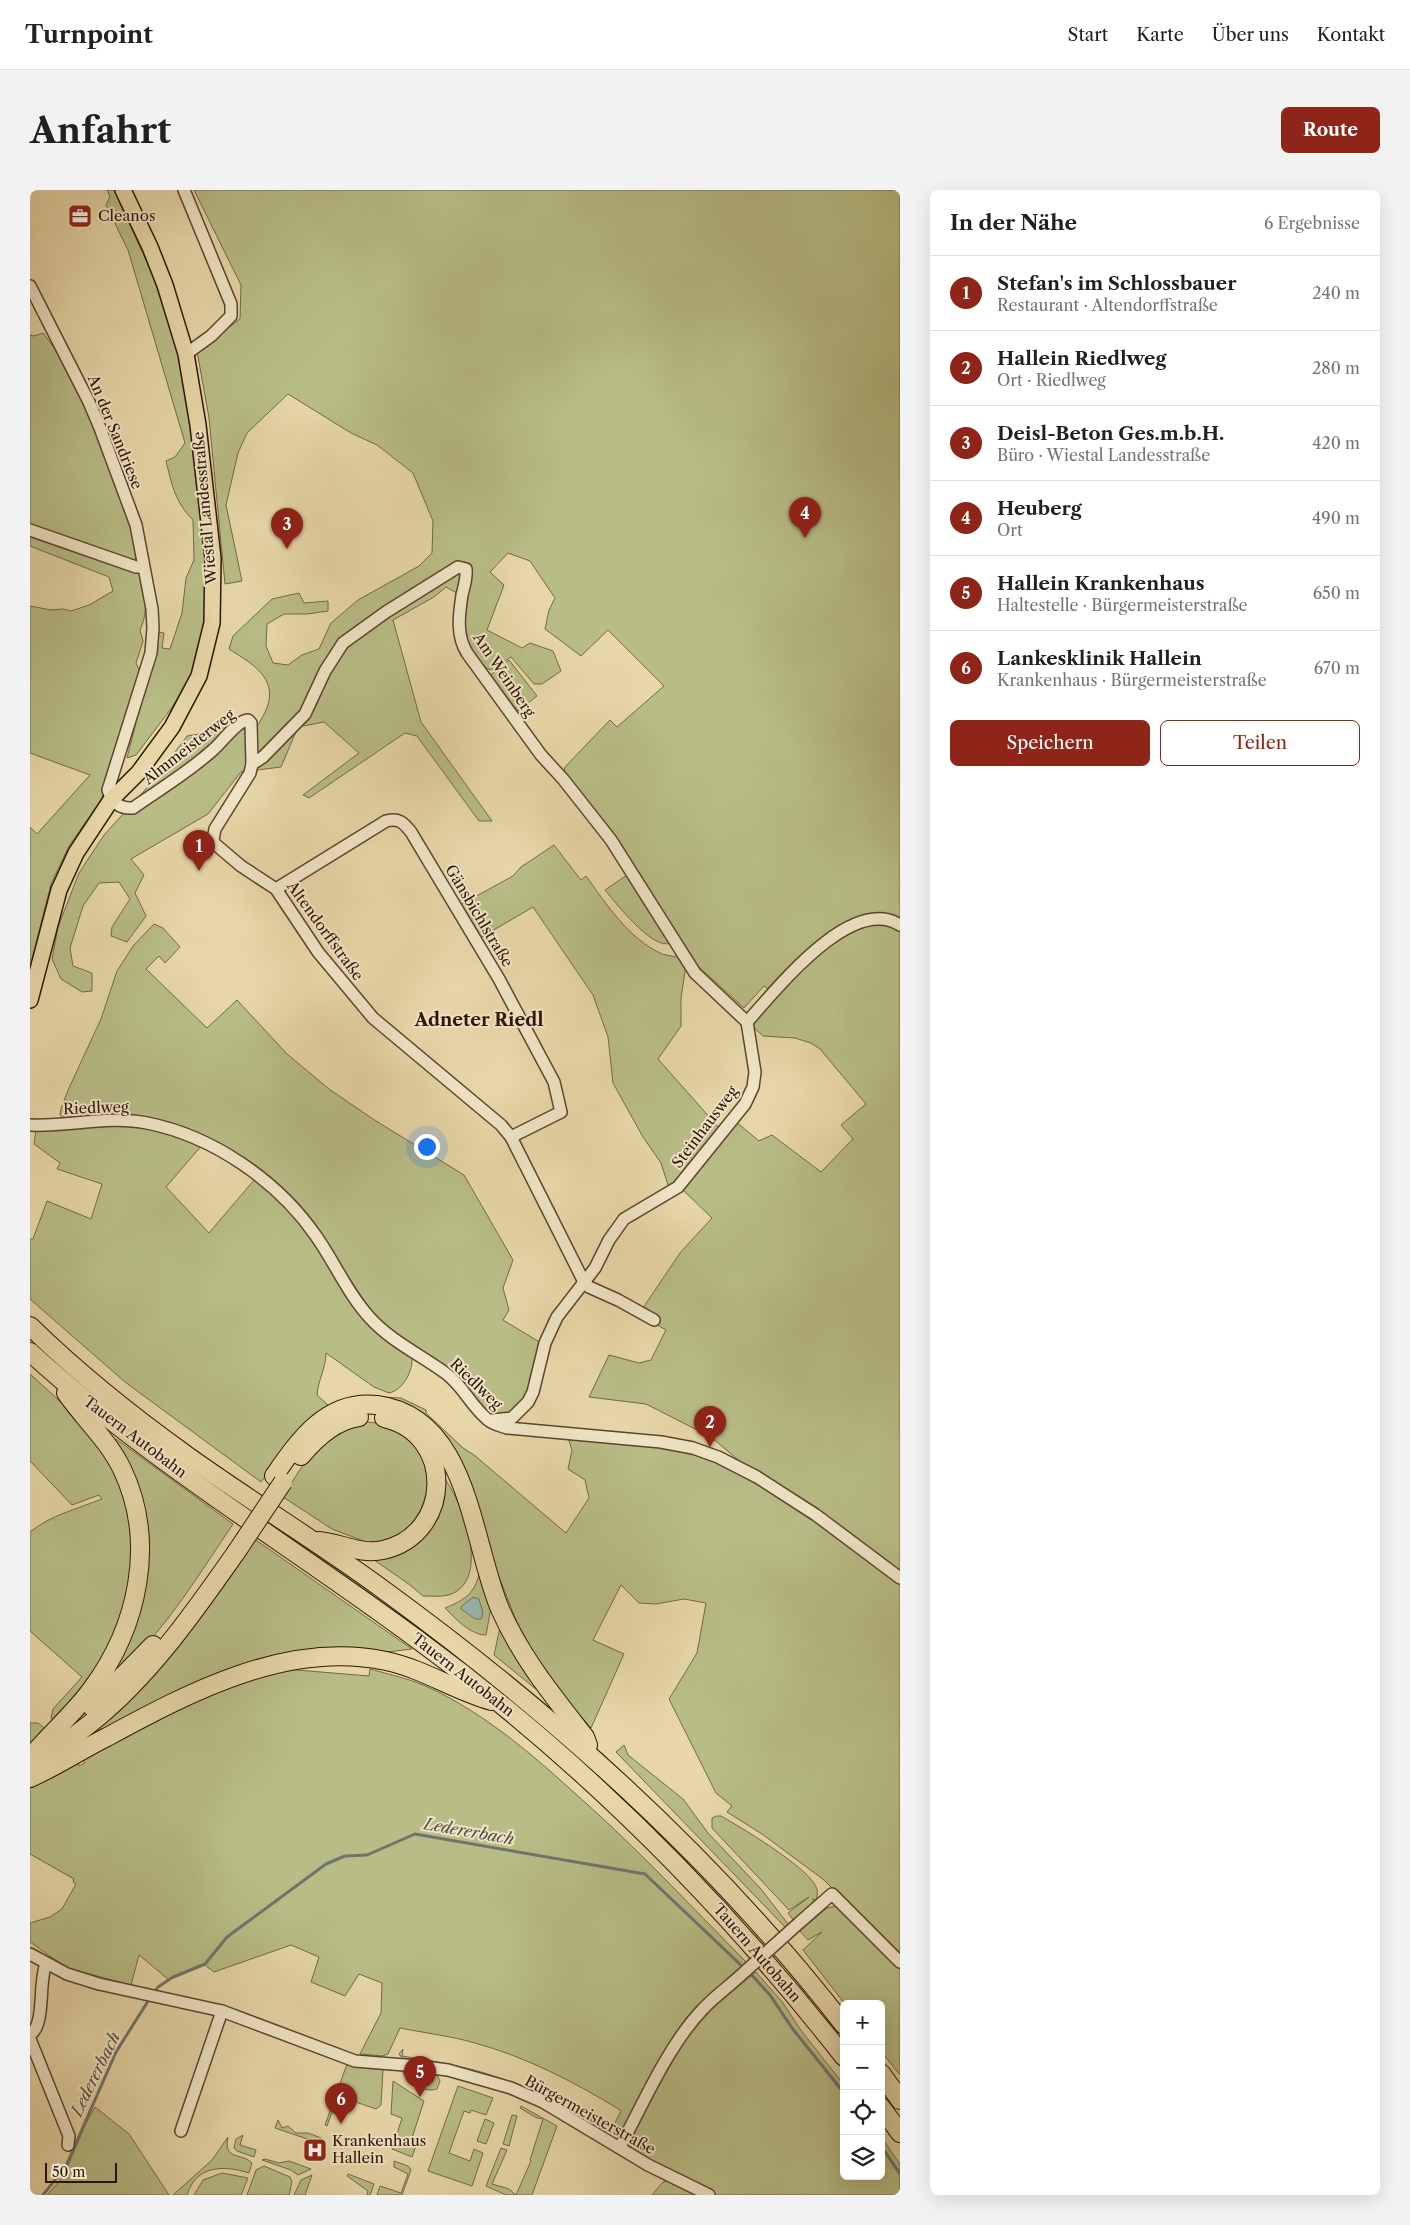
<!DOCTYPE html>
<html lang="de">
<head>
<meta charset="utf-8">
<style>
	body { margin:0; font-family:"Libre Caslon Text",serif; background:#f2f2f2; color:#202124 }
	.controls { position:absolute; right:15px; bottom:15px; display:grid; overflow:hidden; border-radius:8px; box-shadow:0 5px 20px #0002 }
	.controls button { width:45px; height:45px; display:grid; place-items:center; padding:0; border:0; border-bottom:1px solid #e0e0e0; background:#fff; color:#202124; font:25px sans-serif }
	.scale { position:absolute; left:15px; bottom:12px; width:72px; box-sizing:border-box; padding-left:5px; border:2px solid #2f1305; border-top:0; font-size:14px; line-height:18px; white-space:nowrap; color:#2f1305; -webkit-text-stroke:4px #efe5c6; paint-order:stroke }
	.you { position:absolute; left:396px; top:956px; width:18px; height:18px; margin:-12px; border:4px solid #fff; border-radius:50%; background:#1a73e8; box-shadow:0 0 0 8px #1a73e833 }
	.badge { display:grid; place-items:center; width:32px; height:32px; border-radius:50%; background:#8f2418; color:#fff; font-size:16px; font-weight:700 }
	.pin { position:absolute; translate:-50% -41px; filter:drop-shadow(0 1px 2px #0008) }
	.pin::after { content:''; position:absolute; top:26px; width:18px; height:15px; background:inherit; clip-path:polygon(0 0,100% 0,50% 100%) }
	.list { margin:0; padding:0; list-style:none }
	h2 { display:flex; justify-content:space-between; align-items:center; height:65px; margin:0; padding:0 20px; font-size:21px }
	h2 small { font-size:16px; font-weight:400; color:#757577 }
	.list li { display:grid; grid-template-columns:32px 1fr auto; gap:15px; align-items:center; box-sizing:border-box; height:75px; padding:0 20px; border-top:1px solid #e0e0e0 }
	.list b { display:block; font-size:19px; white-space:nowrap }
	.list p { margin:0; font-size:16px; white-space:nowrap; color:#757577 }
	.list em { font-size:16px; font-style:normal; color:#757577 }
	.actions { display:flex; gap:10px; padding:15px 20px }
	.actions a { flex:1; padding:11px 0; border:1px solid #8f2418; border-radius:8px; text-align:center; font-size:18px; color:#8f2418 }
	.actions .main { background:#8f2418; color:#fff }
	.icon { flex:none; width:28px; height:28px; fill:none; stroke:currentColor; stroke-width:2; stroke-linecap:round; stroke-linejoin:round }
	.map { position:relative; flex:none; width:870px; height:2005px; overflow:hidden; border-radius:8px }
	header { display:flex; align-items:center; gap:30px; box-sizing:border-box; height:70px; padding:0 25px; background:#fff; border-bottom:1px solid #e0e0e0 }
	header strong { font-size:24px }
	nav { display:flex; gap:28px; margin-inline-start:auto; font-size:18px }
	.intro { display:flex; align-items:center; justify-content:space-between; box-sizing:border-box; height:120px; padding:0 30px }
	h1 { margin:0; font-size:35px }
	.button { padding:12px 22px; border-radius:8px; background:#8f2418; color:#fff; font-size:18px; font-weight:700 }
	main { display:flex; gap:30px; padding:0 30px }
	aside { flex:1; background:#fff; border-radius:8px; box-shadow:0 5px 20px #0002 }
	.map>svg:first-child { display:block }
	.green { fill:#b8bd86; stroke:#746846 }
	.water { fill:#9ab7b2; stroke:#6f756d }
	.lines { fill:none; stroke-linecap:round; stroke-linejoin:round }
	.stream { stroke:#6f756d; stroke-width:3 }
	.minor-casing { stroke:#5d442e; stroke-width:14 }
	.major-casing { stroke:#2f1305; stroke-width:18 }
	.highway-casing { stroke:#2f1305; stroke-width:20 }
	.minor { stroke:#efe5c6; stroke-width:11 }
	.major { stroke:#e7d7a8; stroke-width:15 }
	.highway { stroke:#e7d7a8; stroke-width:18 }
	.minor-bridge-casing { stroke:#5d442e; stroke-width:14; stroke-linecap:butt }
	.highway-bridge-casing { stroke:#2f1305; stroke-width:20; stroke-linecap:butt }
	.minor-bridge { stroke:#efe5c6; stroke-width:11 }
	.highway-bridge { stroke:#e7d7a8; stroke-width:18 }
	.labels { text-anchor:middle; stroke-width:4; stroke-linejoin:round; paint-order:stroke }
	.poi-label { font-size:15px; fill:#2f1305; stroke:#efe5c6; text-anchor:start }
	.street-label { font-size:15px; fill:#2f1305; stroke:#efe5c6 }
	.water-label { font-size:16px; font-style:italic; fill:#544c42; stroke:#efe5c6 }
	.quarter-label { font-size:18px; font-weight:bold; fill:#2f1305; stroke:#efe5c6 }
</style>
</head>
<body>
<header>
<strong>Turnpoint</strong>
<nav><a>Start</a><a>Karte</a><a>Über uns</a><a>Kontakt</a></nav>
</header>
<div class="intro"><h1>Anfahrt</h1><a class="button">Route</a></div>
<main>
<div class="map">
<svg width="870" height="2005" viewBox="0 0 870 2005">
	<rect width="100%" height="100%" fill="#e7d7a8"/>
	<filter id="stains"><feTurbulence type="fractalNoise" baseFrequency=".004" numOctaves="4"/><feColorMatrix values="0 0 0 0 .2 0 0 0 0 .09 0 0 0 0 .02 0 0 0 .5 -.17"/></filter>
	<radialGradient id="worn" r=".72"><stop offset=".6" stop-color="#630" stop-opacity="0"/><stop offset="1" stop-color="#630" stop-opacity=".3"/></radialGradient>
	<g class="green">
		<path d="M77,0H84L86,5L122,83L153,178L171,322L176,388V433L164,479L143,516L106,565L97,568L129,442L134,443L132,458L140,459L152,423L156,388L164,370L163,330C145,312 142,295 136,271L145,267L155,253L98,60L76,15L80,7Z"/>
		<path d="M164,0H870V732C855,725 845,723 829,727L740,801L734,796L714,818L670,778L667,780L534,582L535,577L580,530L587,537L634,496L578,440L551,466L515,439L519,420L525,408L500,371L478,363L460,382L474,395L457,440L492,458L500,453L523,461L531,481L512,494H504L481,467L461,480L456,478L434,453V407L416,397L404,407L363,430L391,532L462,631H449L387,546L375,543L279,608L273,605L329,563L294,532L268,537L251,577L211,582L178,624L101,669L114,685L105,703L116,726L97,752L81,746L82,737L100,709L89,692L69,693L53,716L40,758L43,776L62,783V801L52,802L31,789L22,769L28,737L49,683L74,645L124,590L157,546L182,542L193,534L224,542C229,533 237,521 239,511C244,484 217,471 199,459L203,446L242,409L269,403L274,413L298,411V421L277,424H254L237,434L236,456L243,473L258,475L272,465L289,459L301,433L328,410L389,376L402,363L403,331L383,283L347,255L321,243L258,204L217,243L208,263L196,315L212,391L195,394L179,228L167,161L210,129L211,95Z"/>
		<path d="M13,143C44,182 63,230 80,276C91,307 101,336 108,368L101,371L0,335V145L4,146Z"/>
		<path d="M0,344L111,383C115,403 119,421 110,440L113,451L106,473L111,484L71,610L39,656L21,694L0,777V637L7,644L60,585L0,563V416L21,420L33,419L41,421L59,415L83,401L79,387L0,356Z"/>
		<path d="M479,470L507,506L488,521L459,486Z"/>
		<path d="M524,655L551,690L556,686C577,715 599,749 632,764C638,766 645,766 651,768L656,775L651,808V836L628,869L690,939L658,981L639,998L631,973L613,947L583,893L578,847L563,805L503,717L450,748L430,715L483,686L491,677Z"/>
		<path d="M600,683L641,753C623,761 586,713 575,700Z"/>
		<path d="M837,731L870,739V1384L720,1280L681,1247L616,1214L559,1207L579,1165L609,1173L621,1170L636,1140L624,1133L613,1118L650,1063L682,1028L652,999L705,931L729,951L742,945L791,982L823,949L811,935L836,914L790,859L781,853L765,848L733,846L720,834L752,798L797,756Z"/>
		<path d="M124,734L133,738L150,757L135,773L129,766L116,779L177,838L207,810L257,864L299,899L346,931L434,985L483,1070L473,1098L479,1120L473,1130L511,1153C505,1181 497,1242 455,1223L387,1161L342,1126L315,1085L224,979L121,931L119,928L104,925L99,928L37,929L30,925L31,918L39,898L71,829L87,781L103,756Z"/>
		<path d="M110,935L172,955L136,997L179,1043L225,989C261,1017 277,1040 302,1077L301,1081L310,1095L382,1168C383,1181 373,1200 359,1203L344,1197L296,1163C296,1178 288,1190 287,1205L301,1218L263,1248L231,1292L95,1192L0,1109V1049H3L17,1011L61,1029L72,994L27,979L30,973L4,954L6,940Z"/>
		<path d="M0,1184L32,1213L65,1249L89,1287L100,1318L102,1379L96,1419L68,1478L25,1534L21,1528L23,1519L52,1487L0,1441V1342C21,1325 47,1319 72,1309L69,1305L42,1315L0,1271Z"/>
		<path d="M350,1207L371,1208L396,1220V1223L433,1258L444,1265L536,1343L559,1308L555,1290L538,1279L542,1260L537,1245L665,1261L728,1291L870,1391V1766L794,1690L732,1644L697,1622L702,1616L686,1603L639,1509L667,1463L676,1413L654,1409L626,1414L609,1413L591,1395L563,1450L594,1464L561,1538L522,1493L507,1470L486,1430L467,1382L437,1288Z"/>
		<path d="M338,1232L360,1235L378,1246L394,1264L401,1305L388,1330L365,1350L344,1355L302,1339L253,1307C277,1268 290,1242 338,1232Z"/>
		<path d="M86,1249L203,1334C170,1383 138,1436 94,1478C86,1486 76,1492 67,1499L115,1383L83,1252Z"/>
		<path d="M411,1284C430,1306 459,1379 427,1401C417,1408 404,1406 393,1406L380,1395L337,1365L387,1348Z"/>
		<path d="M223,1348L382,1459L349,1463L265,1464L51,1554L50,1550Z"/>
		<path d="M449,1383L461,1417L456,1445C440,1445 425,1428 415,1418C433,1411 446,1403 449,1383Z"/>
		<path d="M471,1433L512,1504L464,1465Z"/>
		<path d="M255,1479L339,1486L340,1479C361,1485 382,1489 402,1499C454,1524 497,1560 539,1598C602,1653 659,1714 717,1773L701,1786L656,1830L589,1944H584L583,1937L591,1921L587,1918C542,1891 496,1867 445,1853C421,1846 395,1843 370,1838L358,1864L352,1866L330,1864L351,1823L352,1793L329,1784L315,1806L281,1792L289,1767L261,1755L184,1782L175,1775L139,1790L109,1765L101,1795L37,1778L0,1752V1733L20,1727L32,1719L46,1694L43,1692L44,1689L0,1664V1597L47,1572L49,1576L55,1573L52,1569L73,1556L195,1497Z"/>
		<path d="M0,1533H8L17,1540L0,1555Z"/>
		<path d="M594,1555L598,1565L653,1609L678,1643L731,1699L758,1734L755,1737L586,1562Z"/>
		<path d="M686,1626H691C712,1638 774,1675 785,1695C788,1700 788,1704 786,1710L782,1709L786,1712L765,1732L758,1723L779,1707L759,1720L682,1638V1628Z"/>
		<path d="M806,1716L870,1775V1885L851,1861V1814H815L773,1760L792,1742L778,1750L770,1741L797,1718Z"/>
		<path d="M726,1782L753,1813L770,1839L814,1895V1986H851V1947L870,1974V2005H683L602,1962L600,1949L604,1939L653,1848L677,1820Z"/>
		<path d="M373,1859L372,1866C403,1871 434,1876 464,1886C487,1893 509,1905 531,1915L535,1909L536,1914L530,1917L429,1878L372,1868L369,1864Z"/>
		<path d="M317,1874L353,1880L351,1915L346,1919L308,1906L297,1936L295,1935Z"/>
		<path d="M374,1880L406,1883L410,1891L407,1899C393,1903 380,1893 373,1883Z"/>
		<path d="M363,1891L394,1911L381,1951L387,1953L382,1967L362,1959L372,1928L361,1924Z"/>
		<path d="M428,1896L463,1908L456,1925L441,1920L440,1923L434,1921L419,1963L440,1971L444,1959L453,1963L442,1996L398,1981Z"/>
		<path d="M491,1916L527,1936L502,2005H476L456,1996L471,1958L477,1960L462,1994L479,1999L486,2005L501,1971L500,1970L513,1929L507,1928L490,1918Z"/>
		<path d="M65,1917L99,1944L139,2005H17L33,1987L56,1933Z"/>
		<path d="M482,1925L487,1926L479,1956L473,1954Z"/>
		<path d="M455,1929L464,1933L456,1954L447,1951Z"/>
		<path d="M248,1930L252,1938L258,1936L266,1943H278L291,1948L289,1953L245,1938Z"/>
		<path d="M213,1945L210,1955L226,1960L224,1967L207,1961L204,1958L206,1949Z"/>
		<path d="M198,1947C193,1971 211,1962 222,1973L219,1983C194,1975 166,1975 157,2005H143L182,1970Z"/>
		<path d="M235,1969L249,1973L259,1971L281,1979L268,1985L261,1980L232,1970Z"/>
		<path d="M364,1971L378,1976L381,1980L372,2005H347L350,1996L371,2003L378,1984L364,1977Z"/>
		<path d="M234,1976L260,1987L262,1992L259,2005H217L226,1980Z"/>
		<path d="M192,1983L218,1988L211,2005H164L173,1990Z"/>
		<path d="M318,1984L344,1994L340,2005H337L338,2001L317,1986Z"/>
		<path d="M282,1985L275,2005H264L271,1990Z"/>
		<path d="M643,1990L671,2005H622L633,1992Z"/>
	</g>
	<path class="water" d="M443,1407L449,1409L453,1423L451,1429H445L431,1419L432,1416Z"/>
	<g class="lines">
		<g class="stream">
			<path d="M719,1782L740,1805L762,1838L814,1903"/>
			<path d="M124,1803L128,1797L143,1787L175,1774L197,1747L296,1674L315,1666L337,1665L385,1644L615,1684L714,1778"/>
			<path d="M851,1956L870,1984"/>
			<path d="M13,2005L36,1976L86,1862L120,1808"/>
		</g>
		<g class="minor-casing">
			<g id="minor">
				<path d="M154,0L201,114V126L181,146L156,164"/>
				<path d="M0,96L59,212L70,238L106,335L122,419L123,438L121,463L78,600C82,612 89,619 103,618C130,599 159,582 184,559C192,552 208,530 218,530L221,533L222,574L220,583L185,639L183,650L185,654L211,676L246,699L288,762L343,828L471,935L481,947L554,1092L559,1097L588,1110L624,1130"/>
				<path d="M0,340L106,377H113"/>
				<path d="M222,574L233,567L275,524L295,481L313,453L356,422L428,377L436,379C437,389 434,396 432,405C429,425 426,445 437,463L511,565L533,589L581,650L665,783L717,832"/>
				<path d="M246,699L356,631C369,628 373,632 381,642L469,789L524,892L531,922L481,947"/>
				<path d="M717,832C747,799 821,704 870,735"/>
				<path d="M0,935C39,937 77,925 117,933C183,946 248,991 286,1046C305,1073 318,1104 340,1128C361,1151 389,1164 414,1182C432,1194 440,1215 457,1229C462,1234 471,1236 477,1238L631,1252L663,1258L688,1267L727,1287L786,1325L870,1388"/>
				<path d="M462,1230L482,1228L498,1212L503,1202L515,1153L527,1127L565,1078L579,1050L594,1029L648,997L715,914L723,897L725,882L717,832"/>
				<path d="M769,1733L802,1704L870,1772"/>
				<path d="M0,1764L37,1784L69,1794L192,1821L325,1871L387,1876L418,1880L481,1898L513,1912L618,1975L679,2005"/>
				<path d="M0,1845C16,1834 8,1792 16,1774"/>
				<path d="M0,1849L39,1946L38,1955"/>
				<path d="M151,1941L192,1821"/>
				<path d="M590,1957C613,1914 639,1854 673,1819C684,1807 698,1797 710,1786"/>
			</g>
		</g>
		<g class="major-casing">
			<path id="major" d="M0,810L29,700L46,663L81,610L109,582L142,537L169,486L182,433L183,368L168,235L156,164L135,95L120,57L93,0"/>
		</g>
		<g class="highway-casing">
			<g id="highway">
				<path d="M0,1136C49,1184 103,1227 159,1267C222,1312 288,1352 351,1398C523,1523 683,1666 814,1835"/>
				<path d="M0,1162C119,1271 259,1354 388,1450C549,1568 691,1710 814,1867"/>
				<path d="M271,1266C286,1248 305,1230 329,1227"/>
				<path d="M244,1286C269,1250 297,1209 347,1215C439,1227 441,1350 470,1419C491,1467 523,1506 555,1547L558,1555"/>
				<path d="M289,1351C311,1353 330,1365 353,1360C423,1344 425,1244 354,1228"/>
				<path d="M62,1517L123,1455"/>
				<path d="M5,1562C23,1541 45,1522 61,1500C108,1437 127,1352 92,1279C78,1250 54,1229 36,1203"/>
				<path d="M4,1578C26,1558 51,1542 73,1523C126,1477 167,1418 207,1361"/>
				<path d="M0,1588C27,1576 51,1560 77,1547C160,1502 258,1450 356,1471C394,1479 425,1501 462,1511"/>
				<path d="M851,1883L870,1910"/>
				<path d="M851,1917L870,1943"/>
			</g>
		</g>
		<use href="#minor" class="minor"/>
		<use href="#major" class="major"/>
		<use href="#highway" class="highway"/>
		<g class="minor-bridge-casing">
			<path id="minor-bridge" d="M710,1786L769,1733"/>
		</g>
		<g class="highway-bridge-casing">
			<path id="highway-bridge" d="M207,1361L253,1292"/>
		</g>
		<use href="#minor-bridge" class="minor-bridge"/>
		<use href="#highway-bridge" class="highway-bridge"/>
	</g>
	<defs>
		<g id="office-square" transform="scale(1.25)"><rect x="-9" y="-9" width="18" height="18" rx="4" fill="#8f2418" stroke="#efe5c6"/><path d="M-6-3h4V-5.5h4V-3h4V5H-6ZM-1-4.5V-3h2v-1.5ZM-6 0V1H6V0Z" fill="#fff"/></g>
		<g id="hospital-square" transform="scale(1.25)"><rect x="-9" y="-9" width="18" height="18" rx="4" fill="#8f2418" stroke="#efe5c6"/><path d="M-5-5h3v3.5h4V-5h3V5h-3V1.5h-4V5h-3Z" fill="#fff"/></g>
	</defs>
	<g fill-rule="evenodd">
		<use href="#office-square" x="50" y="26"/>
		<use href="#hospital-square" x="285" y="1960"/>
	</g>
	<g class="labels">
		<g class="poi-label">
			<text x="68" y="31">Cleanos</text>
			<text x="302" y="1956">Krankenhaus<tspan x="302" dy="17">Hallein</tspan></text>
		</g>
		<g class="street-label">
			<text transform="translate(85 242) rotate(68)" y="5">An der Sandriese</text>
			<text transform="translate(175 318) rotate(-95)" y="5">Wiestal Landesstraße</text>
			<text transform="translate(474 485) rotate(56)" y="5">Am Weinberg</text>
			<text transform="translate(159 557) rotate(-38)" y="5">Almmeisterweg</text>
			<text transform="translate(449 726) rotate(59)" y="5">Gänsbichlstraße</text>
			<text transform="translate(295 741) rotate(54)" y="5">Altendorffstraße</text>
			<text transform="translate(66 918) rotate(-2)" y="5">Riedlweg</text>
			<text transform="translate(675 937) rotate(-53)" y="5">Steinhausweg</text>
			<text transform="translate(446 1194) rotate(44)" y="5">Riedlweg</text>
			<text transform="translate(105 1247) rotate(37)" y="5">Tauern Autobahn</text>
			<text transform="translate(433 1485) rotate(38)" y="5">Tauern Autobahn</text>
			<text transform="translate(727 1763) rotate(49)" y="5">Tauern Autobahn</text>
			<text transform="translate(560 1925) rotate(29)" y="5">Bürgermeisterstraße</text>
		</g>
		<g class="water-label">
			<text transform="translate(439 1641) rotate(10)" y="6">Ledererbach</text>
			<text transform="translate(65 1884) rotate(-64)" y="6">Ledererbach</text>
		</g>
		<g class="quarter-label">
			<text x="449" y="836">Adneter Riedl</text>
		</g>
	</g>
	<rect width="100%" height="100%" filter="url(#stains)"/>
	<rect width="100%" height="100%" fill="url(#worn)"/>
</svg>
<div class="controls">
<button>+</button>
<button>−</button>
<button><svg class="icon" aria-label="locate" viewBox="0 0 24 24"><circle cx="12" cy="12" r="6"/><path d="M12 2v4M12 18v4M2 12h4M18 12h4"/></svg></button>
<button><svg class="icon" aria-label="layers" viewBox="0 0 24 24"><path d="M12 4l9 5-9 5-9-5zM3 14l9 5 9-5"/></svg></button>
</div>
<div class="scale">50 m</div>
<div class="you"></div>
<div class="pin badge" style="left:169px;top:681px">1</div>
<div class="pin badge" style="left:680px;top:1257px">2</div>
<div class="pin badge" style="left:257px;top:359px">3</div>
<div class="pin badge" style="left:775px;top:348px">4</div>
<div class="pin badge" style="left:390px;top:1907px">5</div>
<div class="pin badge" style="left:311px;top:1934px">6</div>
</div>
<aside>
<h2>In der Nähe<small>6 Ergebnisse</small></h2>
<ul class="list">
<li><span class="badge">1</span><div><b>Stefan's im Schlossbauer</b><p>Restaurant · Altendorffstraße</p></div><em>240 m</em></li>
<li><span class="badge">2</span><div><b>Hallein Riedlweg</b><p>Ort · Riedlweg</p></div><em>280 m</em></li>
<li><span class="badge">3</span><div><b>Deisl-Beton Ges.m.b.H.</b><p>Büro · Wiestal Landesstraße</p></div><em>420 m</em></li>
<li><span class="badge">4</span><div><b>Heuberg</b><p>Ort</p></div><em>490 m</em></li>
<li><span class="badge">5</span><div><b>Hallein Krankenhaus</b><p>Haltestelle · Bürgermeisterstraße</p></div><em>650 m</em></li>
<li><span class="badge">6</span><div><b>Lankesklinik Hallein</b><p>Krankenhaus · Bürgermeisterstraße</p></div><em>670 m</em></li>
</ul>
<div class="actions"><a class="main">Speichern</a><a>Teilen</a></div>
</aside>
</main>
</body>
</html>
